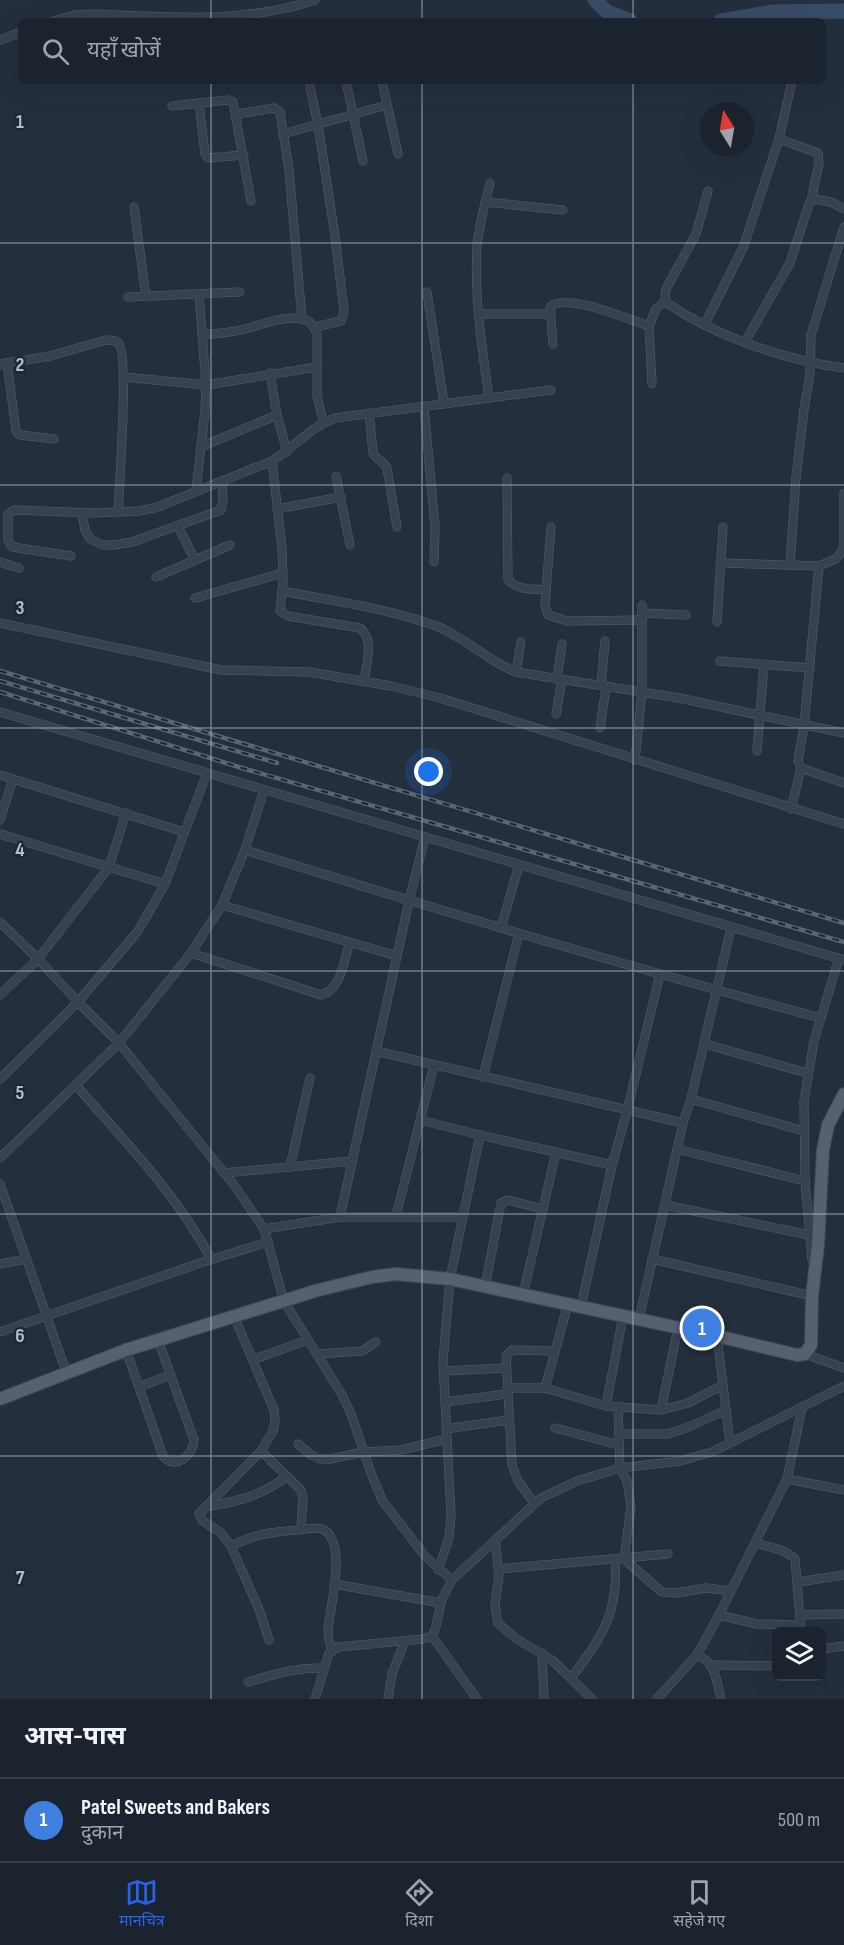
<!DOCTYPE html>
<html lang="hi">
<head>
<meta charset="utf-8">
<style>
	body { margin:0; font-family:"Sofia Sans Condensed","Noto Sans Devanagari",sans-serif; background:#282f3a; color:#f1f3f6 }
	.controls { position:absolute; right:18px; bottom:18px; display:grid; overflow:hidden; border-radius:9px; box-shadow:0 6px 24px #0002 }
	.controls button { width:54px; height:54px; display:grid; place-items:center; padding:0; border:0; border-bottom:2px solid #39404a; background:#1b232e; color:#f1f3f6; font:30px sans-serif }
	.compass { position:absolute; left:700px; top:102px; width:54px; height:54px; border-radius:50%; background:#1b232e; box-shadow:0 6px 24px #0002; rotate:349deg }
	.you { position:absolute; left:429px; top:772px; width:21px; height:21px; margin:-15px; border:4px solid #fff; border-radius:50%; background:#1a73e8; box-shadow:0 0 0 9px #1a73e833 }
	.badge { display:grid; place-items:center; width:39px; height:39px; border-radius:50%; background:#2563eb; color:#fff; font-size:20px; font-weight:700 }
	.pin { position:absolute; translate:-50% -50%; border:3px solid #fff; box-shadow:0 2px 6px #0006 }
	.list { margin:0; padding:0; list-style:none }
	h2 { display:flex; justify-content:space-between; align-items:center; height:78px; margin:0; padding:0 24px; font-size:26px }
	h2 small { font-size:20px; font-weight:400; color:#a0a4aa }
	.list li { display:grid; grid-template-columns:39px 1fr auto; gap:18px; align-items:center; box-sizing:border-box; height:84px; padding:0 24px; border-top:2px solid #39404a }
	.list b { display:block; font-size:22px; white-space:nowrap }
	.list p { margin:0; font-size:20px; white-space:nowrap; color:#a0a4aa }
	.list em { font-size:20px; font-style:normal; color:#a0a4aa }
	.icon { flex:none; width:33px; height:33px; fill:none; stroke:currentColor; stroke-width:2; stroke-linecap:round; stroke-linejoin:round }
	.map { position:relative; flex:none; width:844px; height:1699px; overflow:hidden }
	.search { position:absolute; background:#1b232e; box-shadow:0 6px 24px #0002; left:18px; right:18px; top:18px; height:66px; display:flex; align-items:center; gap:15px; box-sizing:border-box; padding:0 21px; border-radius:9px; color:#a0a4aa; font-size:22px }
	.sheet { height:162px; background:#1b232e }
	nav { display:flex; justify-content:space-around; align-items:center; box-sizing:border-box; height:84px; border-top:2px solid #39404a; background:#1b232e; font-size:16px; color:#a0a4aa }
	nav a { display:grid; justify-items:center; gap:3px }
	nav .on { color:#2563eb }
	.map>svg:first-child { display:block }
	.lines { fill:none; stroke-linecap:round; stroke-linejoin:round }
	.river { stroke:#394c67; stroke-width:15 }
	.street-casing { stroke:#565f6c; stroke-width:9 }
	.primary-casing { stroke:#414a57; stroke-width:14 }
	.street { stroke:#38414e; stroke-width:8 }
	.primary { stroke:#56606e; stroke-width:12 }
	.rail-casing { stroke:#5a6575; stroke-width:4.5 }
	.rail { stroke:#1d2633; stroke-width:2; stroke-dasharray:7; stroke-linecap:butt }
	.grid { fill:none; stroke:#b4bcc9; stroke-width:1.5; stroke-opacity:0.55 }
	.grid-label { font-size:20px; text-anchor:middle; font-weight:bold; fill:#b4bcc9; stroke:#1d2633; stroke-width:4.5; stroke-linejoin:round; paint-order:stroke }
</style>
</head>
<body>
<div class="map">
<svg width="844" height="1699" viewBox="0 0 844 1699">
	<rect width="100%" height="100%" fill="#242f3e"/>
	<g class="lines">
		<g class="river">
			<path d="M595,0L607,12L631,21"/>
			<path d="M721,21L773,12L844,11"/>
		</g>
		<g class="street-casing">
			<g id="street">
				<path d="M53,21L74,15L93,14C167,17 244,24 315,0"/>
				<path d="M0,40L21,32"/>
				<path d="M382,81L398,154"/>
				<path d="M347,86L363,161"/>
				<path d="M310,87L318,125L335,236L344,311L341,321L315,327"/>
				<path d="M199,103L205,154L208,158L244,155"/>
				<path d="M172,106L228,100L233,102L251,201"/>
				<path d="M237,114L274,108L280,112L289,170L302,319"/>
				<path d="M283,134L387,105"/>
				<path d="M779,139L818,153L819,163L811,201"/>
				<path d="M708,191L696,234L666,289L665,295L667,303C717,337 785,360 844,368"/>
				<path d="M485,202L563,210"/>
				<path d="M134,207L146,297"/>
				<path d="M427,292L444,404"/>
				<path d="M128,297L240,292"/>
				<path d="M478,314H550"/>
				<path d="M705,324L743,248L779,139L792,81"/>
				<path d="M202,335C217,333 232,333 245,329C266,324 310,304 317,335V395L323,422"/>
				<path d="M745,342L790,263L809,204L814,199L831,202L844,209"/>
				<path d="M553,344L550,307C567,292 629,320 649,326"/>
				<path d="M7,363L16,431L20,435L54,439"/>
				<path d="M0,364L50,356L106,340C111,340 116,340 119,344C129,356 119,490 118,513"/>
				<path d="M270,373L277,415L287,452"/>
				<path d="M123,377L206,385L317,367"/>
				<path d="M652,384L649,326L656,309L666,300"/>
				<path d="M489,398C482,348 474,297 477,246C479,225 485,204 490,183"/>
				<path d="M424,407L435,526L434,562"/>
				<path d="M369,413L373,453C376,460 384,461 387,468L397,527"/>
				<path d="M203,446L277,415"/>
				<path d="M272,461L282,548L283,581L280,611L288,616L360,628C375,639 366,665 364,681"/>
				<path d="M336,476L350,545"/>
				<path d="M507,478L508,579C514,590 534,589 546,590"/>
				<path d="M196,491L205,411L206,385L199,294"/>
				<path d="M844,493V550"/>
				<path d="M277,509L341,497"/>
				<path d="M82,513L85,530L90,539L103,545H114L132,542L221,510L223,499L222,481"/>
				<path d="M178,526L195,560"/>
				<path d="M551,527L545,605L548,615L567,621L641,620"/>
				<path d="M71,556L12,547L8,540V514L14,510L94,513L139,511L158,507L272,461C294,448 310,427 335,418L551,390"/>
				<path d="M0,562L19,568"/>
				<path d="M720,563L819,566L836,559L843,549"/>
				<path d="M790,565L796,477L804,409L810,374L811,335L844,227"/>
				<path d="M819,566L804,726L798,761L801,768L844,783"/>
				<path d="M156,577L230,545"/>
				<path d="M282,591C333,601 387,608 436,626C465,637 487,661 516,672L679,698L844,733"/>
				<path d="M195,598L283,573"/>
				<path d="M642,613L686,615"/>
				<path d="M717,622L723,527"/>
				<path d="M0,623L221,670L309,672L391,686L440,698L844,824"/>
				<path d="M720,661L810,668"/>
				<path d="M516,672L521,642"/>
				<path d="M557,679L562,644"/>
				<path d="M601,685L605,641"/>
				<path d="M0,712L844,960"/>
				<path d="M556,714L562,680"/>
				<path d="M600,728L606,687"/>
				<path d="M757,751L764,664"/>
				<path d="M635,760L642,692V605"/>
				<path d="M0,775L184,832"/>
				<path d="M791,809L801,768"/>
				<path d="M0,820L13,779"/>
				<path d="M0,834L165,884"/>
				<path d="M245,850C436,909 627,967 821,1018"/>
				<path d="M222,905L397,956"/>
				<path d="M0,922L38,959L78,1002L119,1043L234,1185L264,1229L284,1301L342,1395L351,1414L371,1473L382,1500L425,1556L452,1580"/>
				<path d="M501,928L519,865"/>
				<path d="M191,953L321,995C341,991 344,959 350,942"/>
				<path d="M0,995L38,959L109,867L126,813"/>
				<path d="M705,1044L807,1073"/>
				<path d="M376,1051L683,1123"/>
				<path d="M483,1077L519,933"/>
				<path d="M0,1079L78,1002L138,931L165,884L207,773"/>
				<path d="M76,1085C123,1140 177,1194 211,1259"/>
				<path d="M691,1099L804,1131"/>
				<path d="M420,1120L480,1135L612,1165"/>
				<path d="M677,1149L805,1181"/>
				<path d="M0,1158L119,1043L191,953L222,905L245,850L264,790"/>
				<path d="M290,1167L310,1078"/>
				<path d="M224,1173L352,1161"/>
				<path d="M0,1184L67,1374"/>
				<path d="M665,1205L809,1235"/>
				<path d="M396,1216L434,1065"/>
				<path d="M340,1217L409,901L425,837"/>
				<path d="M264,1229L340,1217H462"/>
				<path d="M652,1259L812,1296"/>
				<path d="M812,1260L805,1181L804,1101L814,1041L839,958"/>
				<path d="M0,1264L26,1259"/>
				<path d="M485,1287L501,1203L508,1200L543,1209"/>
				<path d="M523,1295L556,1152"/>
				<path d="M581,1307L612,1165L627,1111L660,974"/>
				<path d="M234,1316L274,1410L275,1421L273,1431L261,1451L199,1514L203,1521L220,1532L231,1546L259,1609L269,1640"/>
				<path d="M639,1319L683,1123L691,1099L731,928"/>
				<path d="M0,1332L206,1261L268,1242"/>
				<path d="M717,1336L730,1443"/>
				<path d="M126,1350L163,1456C176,1471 193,1455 194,1440L158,1340"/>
				<path d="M317,1354L362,1351L376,1342"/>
				<path d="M805,1354L844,1368"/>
				<path d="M252,1360L308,1340"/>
				<path d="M444,1371L506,1368"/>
				<path d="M139,1387L170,1375"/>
				<path d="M507,1388H545L606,1406L661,1410L688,1403L723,1385"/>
				<path d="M545,1388L568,1304"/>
				<path d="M445,1402L507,1394"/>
				<path d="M606,1406L623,1316"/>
				<path d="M618,1408L620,1468L627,1481L631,1506L624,1559L662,1592L675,1593L706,1588L731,1591"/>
				<path d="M661,1410L678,1328"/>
				<path d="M555,1428L619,1445"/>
				<path d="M446,1429L508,1420"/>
				<path d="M619,1434H667L684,1429L726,1410"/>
				<path d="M298,1444L311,1455L320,1459H330L363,1452L401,1450L447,1439"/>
				<path d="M261,1451L301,1490L303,1498L301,1529"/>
				<path d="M787,1479L844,1490"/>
				<path d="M534,1503L518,1481L512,1465L506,1356L512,1350L555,1351"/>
				<path d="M205,1507C236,1502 262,1496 287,1476"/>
				<path d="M495,1540L499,1575L495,1605L498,1623L515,1638L552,1660L592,1699"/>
				<path d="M755,1543C769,1547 785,1549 795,1559L801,1632"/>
				<path d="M231,1546C257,1534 270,1532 298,1530C305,1529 315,1527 322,1529C349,1540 329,1610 328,1631C328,1638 330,1643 332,1650"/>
				<path d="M498,1569L668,1554"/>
				<path d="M438,1570L449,1538L451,1516L443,1361L450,1279L480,1135"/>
				<path d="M798,1582L844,1575"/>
				<path d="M334,1584L441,1603"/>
				<path d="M719,1615L757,1624L801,1625"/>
				<path d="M800,1615L844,1614"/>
				<path d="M432,1636L477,1699"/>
				<path d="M822,1649L844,1646"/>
				<path d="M542,1653L544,1699"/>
				<path d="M697,1655C715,1661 717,1682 721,1699"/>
				<path d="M711,1665L776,1666"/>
				<path d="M571,1678C602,1638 619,1612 615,1560"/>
				<path d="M248,1682C275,1674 296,1667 325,1668"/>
				<path d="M315,1699L329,1653L338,1647L423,1639L432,1636L435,1630L442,1599L452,1580L541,1498L577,1481L620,1468L680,1461L712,1452L844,1386"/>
				<path d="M388,1699L392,1674L405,1641"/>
				<path d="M657,1699L697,1655L719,1615L787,1479L802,1408"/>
			</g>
		</g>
		<g class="primary-casing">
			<path id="primary" d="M0,1399L126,1350L315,1291L372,1277L396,1274L450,1279L717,1336L797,1355L805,1354L811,1345L812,1296L818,1245L823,1150L828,1125L844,1094"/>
		</g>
		<use href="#street" class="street"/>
		<use href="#primary" class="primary"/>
		<g class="rail-casing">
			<g id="rail">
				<path d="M0,671L844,923"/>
				<path d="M0,681L277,763"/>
				<path d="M0,692L242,768L844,942"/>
			</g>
		</g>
		<use href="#rail" class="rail"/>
	</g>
	<path class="grid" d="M211,0V21M422,0V21M633,0V21M211,81V1699M422,81V1699M633,81V1699M0,243H844M0,485H844M0,728H844M0,971H844M0,1214H844M0,1456H844"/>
	<g class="grid-label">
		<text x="20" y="128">1</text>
		<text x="20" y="371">2</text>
		<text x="20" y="614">3</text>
		<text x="20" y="856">4</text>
		<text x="20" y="1099">5</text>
		<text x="20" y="1342">6</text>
		<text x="20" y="1584">7</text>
	</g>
</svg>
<div class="controls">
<button><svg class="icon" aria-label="layers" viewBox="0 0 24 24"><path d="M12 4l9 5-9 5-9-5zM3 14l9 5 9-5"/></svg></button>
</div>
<svg class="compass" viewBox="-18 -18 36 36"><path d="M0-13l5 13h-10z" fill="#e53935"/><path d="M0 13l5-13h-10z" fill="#a0a4aa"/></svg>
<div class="you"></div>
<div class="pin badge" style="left:702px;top:1328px;background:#3f7fe0">1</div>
<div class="search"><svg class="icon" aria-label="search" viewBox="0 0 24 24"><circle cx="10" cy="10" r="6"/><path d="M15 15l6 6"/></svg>यहाँ खोजें</div>
</div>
<section class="sheet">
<h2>आस-पास<small></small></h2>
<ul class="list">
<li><span class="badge" style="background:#3f7fe0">1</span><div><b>Patel Sweets and Bakers</b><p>दुकान</p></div><em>500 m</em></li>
</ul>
</section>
<nav>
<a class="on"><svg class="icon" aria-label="map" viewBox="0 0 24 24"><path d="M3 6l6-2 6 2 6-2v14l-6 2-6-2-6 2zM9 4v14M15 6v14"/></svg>मानचित्र</a>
<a><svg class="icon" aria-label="directions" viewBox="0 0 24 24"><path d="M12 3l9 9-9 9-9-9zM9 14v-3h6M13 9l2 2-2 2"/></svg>दिशा</a>
<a><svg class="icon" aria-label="saved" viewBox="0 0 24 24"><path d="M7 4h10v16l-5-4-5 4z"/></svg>सहेजे गए</a>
</nav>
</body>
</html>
